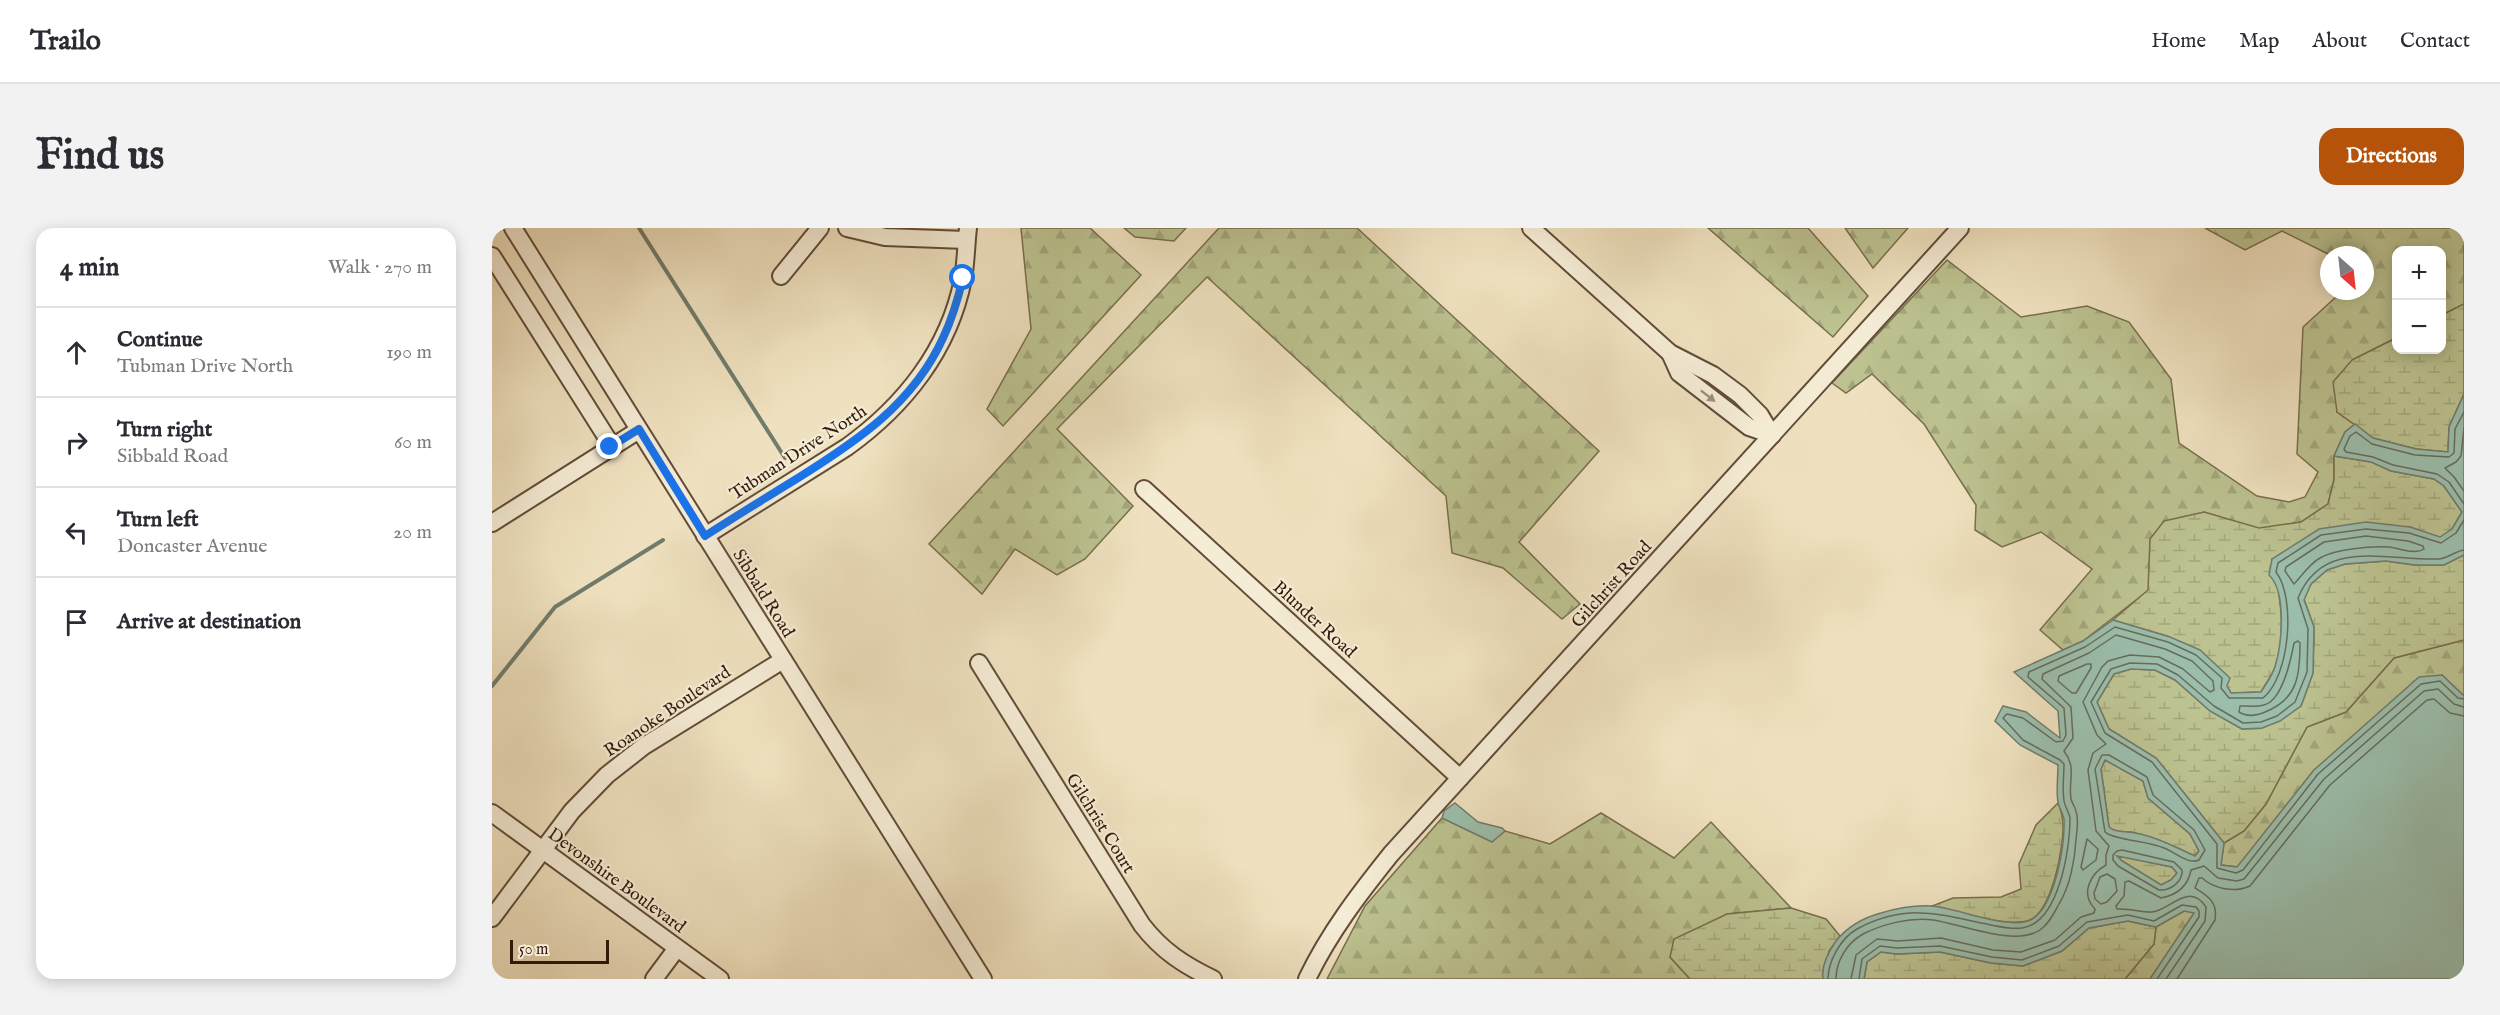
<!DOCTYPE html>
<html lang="en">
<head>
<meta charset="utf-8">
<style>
	body { margin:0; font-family:"IM FELL English",serif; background:#f2f2f3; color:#2b2b33 }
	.controls { position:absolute; right:18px; top:18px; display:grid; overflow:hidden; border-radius:12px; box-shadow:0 3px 15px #0003 }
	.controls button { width:54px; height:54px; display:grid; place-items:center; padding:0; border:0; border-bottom:2px solid #e1e1e2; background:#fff; color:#2b2b33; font:30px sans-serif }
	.compass { position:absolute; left:1828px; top:18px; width:54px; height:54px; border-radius:50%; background:#fff; box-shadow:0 3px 15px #0003; rotate:153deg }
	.scale { position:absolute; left:18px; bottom:15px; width:99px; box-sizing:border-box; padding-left:6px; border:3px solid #331a0c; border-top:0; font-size:16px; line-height:21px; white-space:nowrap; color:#331a0c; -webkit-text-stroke:4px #f5ecd5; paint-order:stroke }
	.stop { position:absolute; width:18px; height:18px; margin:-14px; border:4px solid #1a73e8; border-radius:50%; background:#fff }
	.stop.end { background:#1a73e8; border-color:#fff; box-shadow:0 2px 6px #0008 }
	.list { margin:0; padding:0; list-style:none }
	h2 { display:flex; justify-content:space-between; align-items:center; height:78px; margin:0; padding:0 24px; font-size:26px }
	h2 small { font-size:20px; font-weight:400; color:#7c7c81 }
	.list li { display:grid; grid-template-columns:39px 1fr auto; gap:18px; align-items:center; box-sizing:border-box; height:90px; padding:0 24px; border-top:2px solid #e1e1e2 }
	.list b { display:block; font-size:22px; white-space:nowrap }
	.list p { margin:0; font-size:20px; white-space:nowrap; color:#7c7c81 }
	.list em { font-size:20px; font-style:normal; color:#7c7c81 }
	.icon { flex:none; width:33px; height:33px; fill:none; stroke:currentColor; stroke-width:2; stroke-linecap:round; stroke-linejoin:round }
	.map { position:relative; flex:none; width:1972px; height:751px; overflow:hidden; border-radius:18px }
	header { display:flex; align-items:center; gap:36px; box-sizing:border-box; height:84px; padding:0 30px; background:#fff; border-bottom:2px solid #e1e1e2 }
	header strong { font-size:28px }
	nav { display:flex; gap:33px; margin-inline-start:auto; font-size:21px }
	.intro { display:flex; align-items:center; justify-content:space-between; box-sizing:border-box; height:144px; padding:0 36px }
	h1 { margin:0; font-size:42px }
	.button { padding:15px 27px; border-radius:18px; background:#b45309; color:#fff; font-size:21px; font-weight:700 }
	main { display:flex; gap:36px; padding:0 36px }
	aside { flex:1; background:#fff; border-radius:18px; box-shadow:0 3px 15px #0003 }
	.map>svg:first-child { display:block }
	.forest { fill:url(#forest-firs); stroke:#786e4e; stroke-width:1.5 }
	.wetland { fill:url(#wetland-marsh); stroke:#786e4e; stroke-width:1.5 }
	.water { fill:#9bbeac; stroke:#717c6c; stroke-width:1.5; fill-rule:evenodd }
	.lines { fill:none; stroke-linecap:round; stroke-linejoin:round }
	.shore { stroke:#676c5c; stroke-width:1.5 }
	.stream { stroke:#717c6c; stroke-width:4 }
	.minor-casing { stroke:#624c39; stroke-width:20 }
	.minor { stroke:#f5ecd5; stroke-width:16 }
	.oneway { fill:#9e8e7b }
	.route { stroke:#1a73e8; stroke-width:8 }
	.labels { text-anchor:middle; stroke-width:4.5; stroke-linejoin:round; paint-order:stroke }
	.street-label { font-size:18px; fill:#331a0c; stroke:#f5ecd5 }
</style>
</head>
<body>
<header>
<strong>Trailo</strong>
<nav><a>Home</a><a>Map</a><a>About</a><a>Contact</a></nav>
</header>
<div class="intro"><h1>Find us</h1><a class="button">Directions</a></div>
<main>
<aside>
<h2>4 min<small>Walk · 270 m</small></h2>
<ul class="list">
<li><svg class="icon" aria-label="ahead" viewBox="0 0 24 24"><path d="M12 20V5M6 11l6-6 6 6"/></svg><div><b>Continue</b><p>Tubman Drive North</p></div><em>190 m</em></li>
<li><svg class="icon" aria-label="right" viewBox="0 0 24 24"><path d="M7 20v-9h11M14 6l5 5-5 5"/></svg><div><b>Turn right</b><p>Sibbald Road</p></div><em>60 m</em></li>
<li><svg class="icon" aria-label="left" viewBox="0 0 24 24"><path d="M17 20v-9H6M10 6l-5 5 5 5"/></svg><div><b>Turn left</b><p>Doncaster Avenue</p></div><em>20 m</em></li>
<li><svg class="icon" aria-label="arrive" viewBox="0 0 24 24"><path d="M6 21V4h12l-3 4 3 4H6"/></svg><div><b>Arrive at destination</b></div></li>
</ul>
</aside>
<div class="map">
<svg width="1972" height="751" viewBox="0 0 1972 751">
	<defs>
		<pattern id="forest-firs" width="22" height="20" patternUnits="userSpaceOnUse" patternTransform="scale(1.5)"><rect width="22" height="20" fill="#bcc290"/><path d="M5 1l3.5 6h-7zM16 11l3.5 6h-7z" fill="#a2a67b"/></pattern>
		<pattern id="wetland-marsh" width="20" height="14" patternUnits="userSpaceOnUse" patternTransform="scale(1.5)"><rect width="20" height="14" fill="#bcc290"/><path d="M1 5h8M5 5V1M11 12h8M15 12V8" fill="none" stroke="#a2a67b"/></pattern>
	</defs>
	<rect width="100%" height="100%" fill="#efe1bf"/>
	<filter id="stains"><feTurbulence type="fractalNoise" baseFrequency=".00333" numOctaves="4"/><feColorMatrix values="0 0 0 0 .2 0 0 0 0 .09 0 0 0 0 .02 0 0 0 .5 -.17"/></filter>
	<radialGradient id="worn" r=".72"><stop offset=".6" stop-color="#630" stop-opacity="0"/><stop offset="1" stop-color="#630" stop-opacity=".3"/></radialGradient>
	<g class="forest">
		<path d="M529,0H598L649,47L511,198L495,181L539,101Z"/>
		<path d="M632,0H694L682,13L643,9Z"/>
		<path d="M727,0H865L1107,223L1027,314L1088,376L1070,391L1011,340L960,325L954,268L715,49L565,201L641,278L593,331L565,347L523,321L490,366L437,316Z"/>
		<path d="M1216,0H1316L1376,68L1341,109Z"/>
		<path d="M1353,0H1416L1381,40Z"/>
		<path d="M1713,0H1972V76L1950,87V22H1904V110L1860,132L1845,184L1863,196L1853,204L1842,228V252L1836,276L1809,294L1767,301L1712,284L1658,311L1657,362L1591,413L1571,422L1548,402L1600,341L1549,304L1510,319L1483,302L1484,277L1432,196L1380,146L1354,165L1340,155L1455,32L1529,89L1595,78L1637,94L1679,151L1687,215L1765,268L1797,274L1813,269L1826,244L1805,226L1811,99L1845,68L1844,63H1873V27H1838L1790,3L1753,22Z"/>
		<path d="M1972,412V468L1950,447L1822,542L1746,639L1729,637L1732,615L1752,603L1774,576L1815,499L1854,484L1902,430Z"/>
		<path d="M1109,585L1182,630L1219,594L1299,680L1235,686L1178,729L1198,751H835L873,678L950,590L999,613L1013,603L1058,616Z"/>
		<path d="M1692,683L1703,684L1658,751H1633L1662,716L1664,699Z"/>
	</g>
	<g class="wetland">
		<path d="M1972,76V166L1957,199L1956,224L1924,221L1881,210L1845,184L1841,154L1860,132L1904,110V122H1950V87Z"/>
		<path d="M1842,228L1880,234L1899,243L1942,251L1952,258L1970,284L1960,301L1948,310L1918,299L1780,331C1788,366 1795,404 1783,439C1780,448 1773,456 1769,464L1739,465L1735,458L1678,409L1621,392L1656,362L1658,311L1672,293L1712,284L1767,300L1809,294L1836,276L1842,252Z"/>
		<path d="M1972,327V412L1902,430L1854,484L1815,499L1774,576L1752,603L1732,615L1664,530L1617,501L1605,474L1622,446L1639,441L1663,442L1683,452L1718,483L1750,501L1770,500L1809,478L1821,445L1822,399L1812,371L1819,356L1835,342L1853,336L1894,333L1923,337H1952Z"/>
		<path d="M1613,532L1651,553L1656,570L1698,606L1707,623L1702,628C1682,618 1662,609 1639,604C1631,603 1624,605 1617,599L1609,541Z"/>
		<path d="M1566,575C1575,595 1570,616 1566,638C1563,652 1554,683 1540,691C1521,702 1463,683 1440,678L1461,670L1509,669L1529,661L1527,636L1544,597Z"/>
		<path d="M1624,627L1680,639L1685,645L1679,652L1669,657L1630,633Z"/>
		<path d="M1299,680L1334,691L1348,708L1337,723L1331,751H1198L1178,729L1182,711L1235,686Z"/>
		<path d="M1636,693L1664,699L1662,716L1633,751H1372L1375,734L1389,724L1405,726L1448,724L1499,735L1531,738L1570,723L1597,700Z"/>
	</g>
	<g class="water">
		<path d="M1972,166V327L1952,337H1923L1894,333L1853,336L1835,342L1819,356L1812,372L1822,399L1821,445L1809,478L1788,493L1770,500L1750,501L1718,483L1683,452L1663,442L1639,441L1622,446L1605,474L1617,501L1664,530L1732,615L1729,637L1745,639L1822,542L1927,449L1950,447L1972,468V751H1658L1702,685L1692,683L1664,699L1636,693L1597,700L1570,723L1531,738L1499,735L1448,724L1405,726L1389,724L1375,734L1372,751H1331C1329,738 1337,723 1344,713C1356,698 1370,690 1389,685C1406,680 1421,677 1439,678C1464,679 1521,705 1542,690C1564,673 1573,617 1572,591C1571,585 1567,580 1566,574C1564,563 1566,549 1566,537L1528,517L1503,493L1511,478L1534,484L1568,510L1566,483L1522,444L1591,413L1621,392L1678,409L1708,422L1738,450L1735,458L1739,465L1769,464C1774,456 1780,448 1783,439C1790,416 1795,364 1777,347L1780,331L1827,301L1874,294L1918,299L1948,309L1960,301L1970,284L1952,258L1942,251L1899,243L1879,234L1842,228L1853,204L1863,196L1881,210L1924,221L1956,224L1957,199ZM1613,532L1651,553L1656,570L1698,606L1707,623L1703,628C1681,618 1659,606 1635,604C1627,603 1623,604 1617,599L1609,541ZM1625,628L1680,639L1685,645L1679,652L1669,657L1630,633Z"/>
		<path d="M963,575L986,594L1010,600L1013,603L1000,614L950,590L952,583Z"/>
	</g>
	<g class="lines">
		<g class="shore">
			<path d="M1972,184L1963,201L1962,225L1957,229L1923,227L1880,216L1864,204L1858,208L1852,221L1854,224L1881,229L1901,237L1945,246L1957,254L1972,276"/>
			<path d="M1972,200L1969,228L1964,234L1953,240L1962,249L1972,263"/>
			<path d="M1874,308L1916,313L1931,318L1932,321C1923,327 1907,320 1897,319C1879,318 1843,321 1828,330C1817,336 1810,348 1802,356L1793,343L1794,339L1832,314Z"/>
			<path d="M1972,322C1963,323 1955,331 1946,331C1895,333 1831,309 1806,370L1816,401L1815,444L1803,474L1785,488L1769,494L1751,495L1722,478L1686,447L1665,436L1638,435L1619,441L1599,474L1613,505L1660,534L1725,616V640L1744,645L1751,642L1826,546L1929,456L1948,453L1966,470L1972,471"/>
			<path d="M1806,413L1808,415C1808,447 1806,471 1773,484C1764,488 1755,489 1747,484L1748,478C1755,478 1764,479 1772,477C1790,473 1799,431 1802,415Z"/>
			<path d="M1595,436H1599V440L1584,465H1580L1566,453L1567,448Z"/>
			<path d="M1610,527H1617L1655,549L1661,567L1702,602L1713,622L1707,632C1696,637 1683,624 1672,620C1657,613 1622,612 1613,604L1603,541Z"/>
			<path d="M1595,611L1606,621L1604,632L1591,642L1589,639Z"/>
			<path d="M1630,622L1682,634L1690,642C1691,654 1678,663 1667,662L1626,638L1621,632V627L1625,623Z"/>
			<path d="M1615,646L1623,651L1625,663L1615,674L1609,676L1603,671L1602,665L1608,649Z"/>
			<path d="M1336,751C1336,733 1349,710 1365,701C1410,677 1442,684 1489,695C1502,697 1516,702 1530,700C1567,695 1578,621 1578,590C1577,584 1573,579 1572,573C1570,561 1572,548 1572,536L1568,532L1531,512L1511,490L1515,486L1531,490L1564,514L1571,513L1574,507L1572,480L1536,449L1537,444L1593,419L1623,399L1676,414L1704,427L1730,450L1729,460L1737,470H1771C1798,448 1804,370 1784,344L1786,335L1829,307L1874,301L1917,305L1949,315L1964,305L1972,292"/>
			<path d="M1344,751C1344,733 1355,715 1371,706C1391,696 1418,689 1441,692C1469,696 1523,719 1548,702C1557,696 1562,685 1567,676C1578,658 1583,632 1584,611C1585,602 1587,592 1584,583C1583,579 1580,575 1579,571C1576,552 1585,540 1572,523L1581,510L1579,479L1550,451L1551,446L1597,425L1624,407L1673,421L1700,433L1721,453L1722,462L1718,464L1691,441L1667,429L1638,427L1616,433L1610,439L1591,474L1605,507L1614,516L1601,525L1596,542L1604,603L1617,618L1614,627V637C1598,646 1588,666 1603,681L1602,685L1589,689L1563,712L1529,724L1501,722L1449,710L1406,713L1385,711L1364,727L1359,751"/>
			<path d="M1367,751L1370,731L1388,718L1405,720L1448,718L1500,729L1530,732L1567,718L1595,694L1636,687L1662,693L1690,677L1704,679L1707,683V689L1665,751"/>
			<path d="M1674,751L1713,693L1714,679C1696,652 1676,685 1659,684C1647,684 1637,680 1625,681L1624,678L1632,668L1633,654L1637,653L1669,670C1685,667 1696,658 1699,642L1712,638L1726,650L1745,653L1752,651L1832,551L1932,463L1946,461L1962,476L1972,479"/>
			<path d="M1685,751L1723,692C1726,674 1716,668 1703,660L1707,650H1710C1722,661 1743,665 1758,658L1838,557L1935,472L1942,471L1958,485L1972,488"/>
		</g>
		<g class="stream">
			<path d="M147,0L293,230"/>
			<path d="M0,458L63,379L171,312"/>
		</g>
		<g class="minor-casing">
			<g id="minor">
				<path d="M21,0L491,751"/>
				<path d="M355,0L393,9L474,12"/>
				<path d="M1039,0L1178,125L1221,147L1248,167L1268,187L1280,207"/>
				<path d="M0,28L120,218"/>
				<path d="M289,48L328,0"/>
				<path d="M1178,125L1187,145L1257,199L1280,207"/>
				<path d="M652,261L968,550"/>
				<path d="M0,295L147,202"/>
				<path d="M213,308L355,219C412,178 457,122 471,51C474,34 474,17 476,0"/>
				<path d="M487,435L650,697C670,723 692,737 721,751"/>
				<path d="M0,585L228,751"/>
				<path d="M0,690L80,583L115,547L152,518L291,432"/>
				<path d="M162,751L185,720"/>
				<path d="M815,751C837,705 867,666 899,626L1468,0"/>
			</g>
		</g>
		<use href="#minor" class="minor"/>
	</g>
	<defs><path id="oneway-solid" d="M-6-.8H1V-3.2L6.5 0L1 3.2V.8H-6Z" transform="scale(1.5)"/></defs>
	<use class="oneway" href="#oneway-solid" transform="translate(1216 168) rotate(38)"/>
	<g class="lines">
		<path class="route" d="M118,219L147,201L213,308C244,288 275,269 306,250C365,213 421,176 451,110C460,91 466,71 471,50"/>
	</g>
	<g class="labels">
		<g class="street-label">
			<text transform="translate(306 224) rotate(-33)" y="6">Tubman Drive North</text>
			<text transform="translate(1119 356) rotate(-48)" y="6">Gilchrist Road</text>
			<text transform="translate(272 365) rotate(58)" y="6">Sibbald Road</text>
			<text transform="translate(823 391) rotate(42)" y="6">Blunder Road</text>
			<text transform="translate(175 483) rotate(-34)" y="6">Roanoke Boulevard</text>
			<text transform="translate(609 595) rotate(58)" y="6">Gilchrist Court</text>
			<text transform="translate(125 652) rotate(36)" y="6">Devonshire Boulevard</text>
		</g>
	</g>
	<rect width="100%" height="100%" filter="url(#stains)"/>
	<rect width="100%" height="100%" fill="url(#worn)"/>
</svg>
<div class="controls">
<button>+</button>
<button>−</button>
</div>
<svg class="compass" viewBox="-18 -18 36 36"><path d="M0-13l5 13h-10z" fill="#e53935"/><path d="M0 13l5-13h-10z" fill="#7c7c81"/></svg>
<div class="scale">50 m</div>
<div class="stop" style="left:471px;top:50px"></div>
<div class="stop end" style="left:118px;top:219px"></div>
</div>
</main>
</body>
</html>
